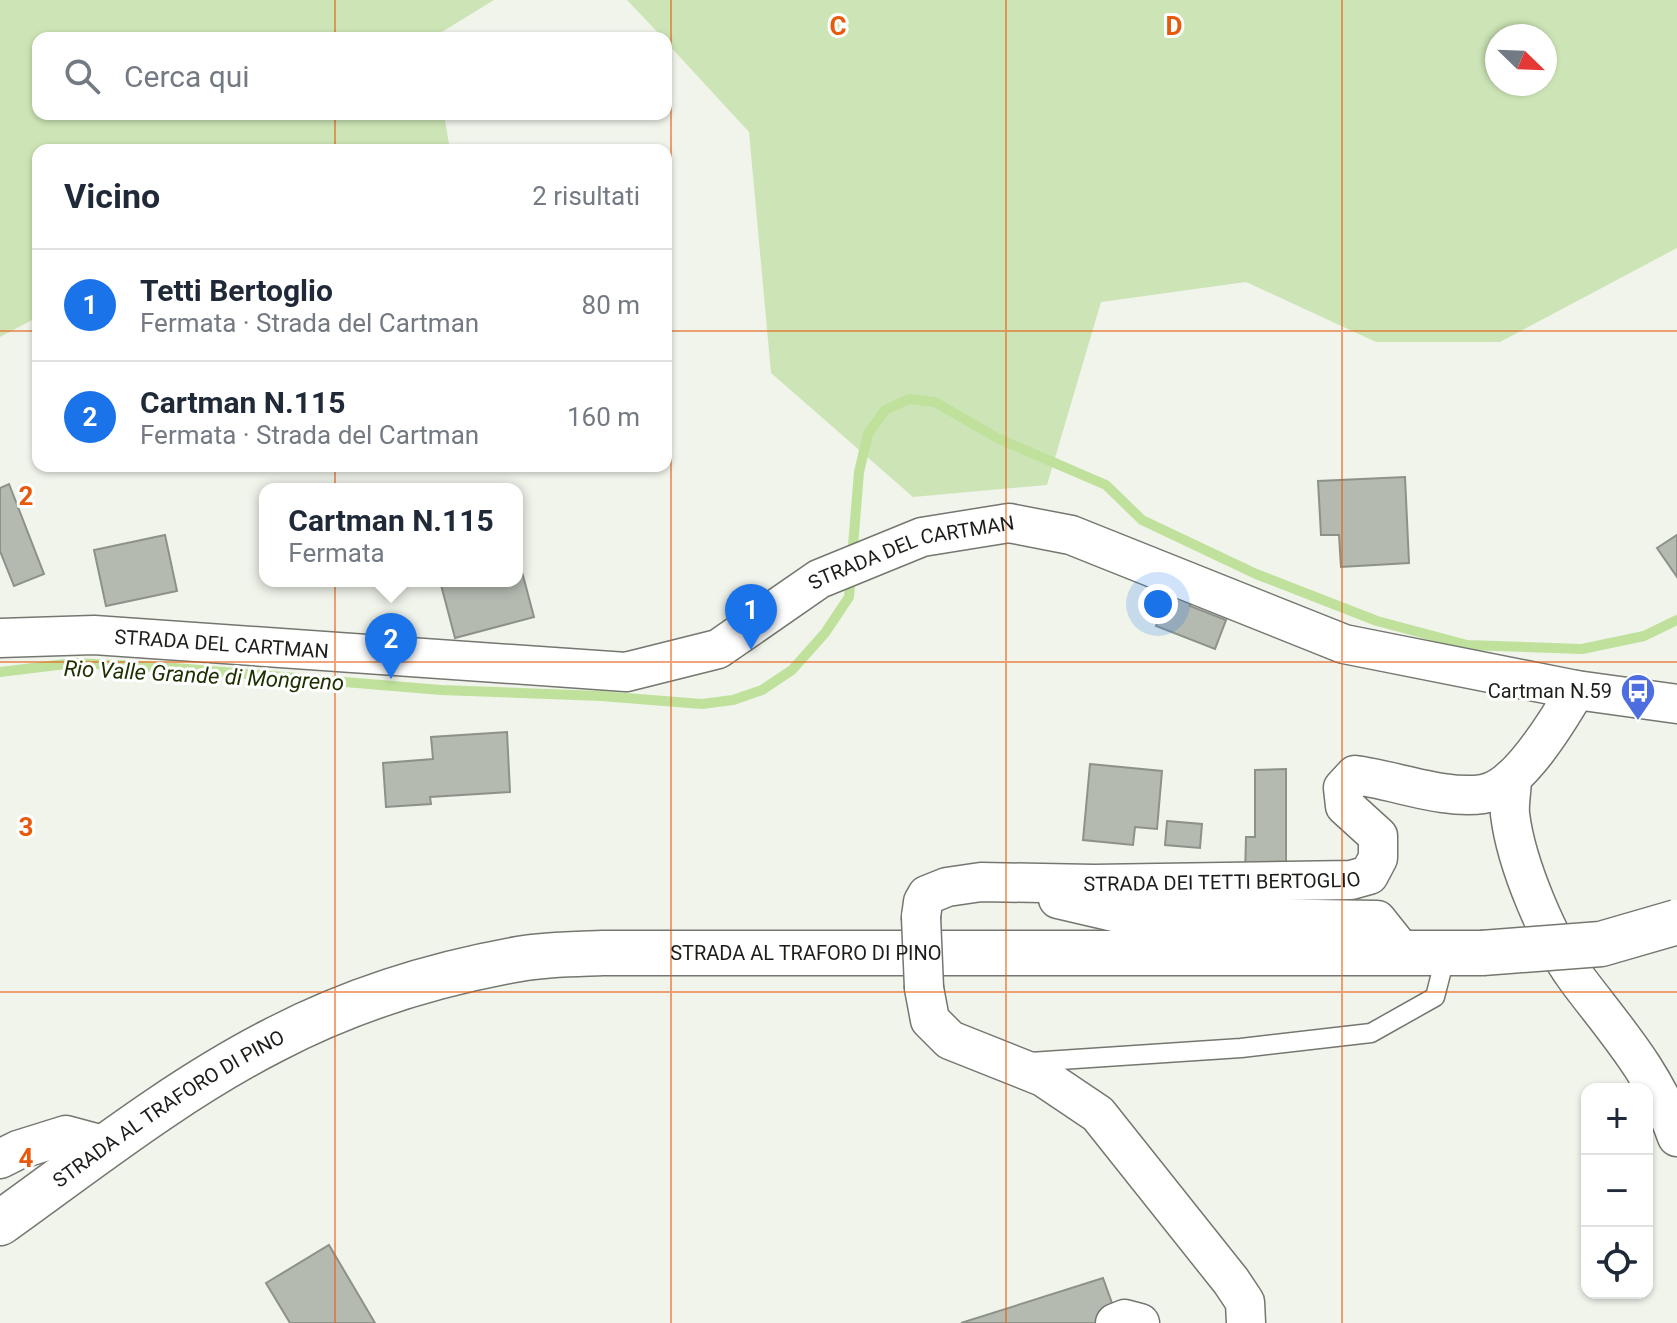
<!DOCTYPE html>
<html lang="it">
<head>
<meta charset="utf-8">
<style>
	body { margin:0; font-family:Roboto,sans-serif; background:#f6f6f7; color:#1f2937 }
	.controls { position:absolute; right:24px; bottom:24px; display:grid; overflow:hidden; border-radius:16px; box-shadow:0 2px 6px #0004 }
	.controls button { width:72px; height:72px; display:grid; place-items:center; padding:0; border:0; border-bottom:2px solid #e0e1e3; background:#fff; color:#1f2937; font:40px sans-serif }
	.compass { position:absolute; left:1485px; top:24px; width:72px; height:72px; border-radius:50%; background:#fff; box-shadow:0 2px 6px #0004; rotate:113deg }
	.you { position:absolute; left:1158px; top:604px; width:28px; height:28px; margin:-20px; border:6px solid #fff; border-radius:50%; background:#1a73e8; box-shadow:0 0 0 12px #1a73e833 }
	.badge { display:grid; place-items:center; width:52px; height:52px; border-radius:50%; background:#1a73e8; color:#fff; font-size:26px; font-weight:700 }
	.pin { position:absolute; translate:-50% -66px; filter:drop-shadow(0 2px 4px #0008) }
	.pin::after { content:''; position:absolute; top:42px; width:28px; height:24px; background:inherit; clip-path:polygon(0 0,100% 0,50% 100%) }
	.popup { position:absolute; left:259px; top:483px; width:264px; height:104px; box-sizing:border-box; display:grid; place-content:center; border-radius:16px; background:#fff; filter:drop-shadow(0 2px 6px #0005); font-size:26px; white-space:nowrap; color:#747a83 }
	.popup b { font-size:30px; color:#1f2937 }
	.popup::after { content:''; position:absolute; left:50%; top:100%; margin-left:-16px; border:16px solid transparent; border-top-color:#fff }
	.list { margin:0; padding:0; list-style:none }
	h2 { display:flex; justify-content:space-between; align-items:center; height:104px; margin:0; padding:0 32px; font-size:34px }
	h2 small { font-size:26px; font-weight:400; color:#747a83 }
	.list li { display:grid; grid-template-columns:52px 1fr auto; gap:24px; align-items:center; box-sizing:border-box; height:112px; padding:0 32px; border-top:2px solid #e0e1e3 }
	.list b { display:block; font-size:30px; white-space:nowrap }
	.list p { margin:0; font-size:26px; white-space:nowrap; color:#747a83 }
	.list em { font-size:26px; font-style:normal; color:#747a83 }
	.icon { flex:none; width:44px; height:44px; fill:none; stroke:currentColor; stroke-width:2; stroke-linecap:round; stroke-linejoin:round }
	.map { position:relative; flex:none; width:1677px; height:1323px; overflow:hidden }
	.search { position:absolute; background:#fff; box-shadow:0 2px 6px #0004; left:32px; top:32px; width:640px; height:88px; display:flex; align-items:center; gap:20px; box-sizing:border-box; padding:0 28px; border-radius:16px; color:#747a83; font-size:30px }
	.panel { position:absolute; background:#fff; box-shadow:0 2px 6px #0004; left:32px; top:144px; width:640px; height:328px; border-radius:16px }
	.map>svg:first-child { display:block }
	.green { fill:#cde5b6; fill-rule:evenodd }
	.lines { fill:none; stroke-linecap:round; stroke-linejoin:round }
	.stream { stroke:#bfe19c; stroke-width:10 }
	.building { fill:#b5bab1; stroke:#8d9289; stroke-width:2 }
	.service-casing { stroke:#73776f; stroke-width:21 }
	.minor-casing { stroke:#73776f; stroke-width:41 }
	.primary-casing { stroke:#73776f; stroke-width:47 }
	.service { stroke:#fff; stroke-width:18 }
	.minor { stroke:#fff; stroke-width:38 }
	.primary { stroke:#fff; stroke-width:44 }
	.minor-bridge-casing { stroke:#73776f; stroke-width:41; stroke-linecap:butt }
	.primary-bridge-casing { stroke:#73776f; stroke-width:47; stroke-linecap:butt }
	.minor-bridge { stroke:#fff; stroke-width:38 }
	.primary-bridge { stroke:#fff; stroke-width:44 }
	.grid { fill:none; stroke:#e8590c; stroke-width:2; stroke-opacity:0.55 }
	.labels { text-anchor:middle; stroke-width:6; stroke-linejoin:round; paint-order:stroke }
	.street-label { font-size:20px; fill:#1c1e1a; stroke:#fff }
	.poi-label { font-size:20px; fill:#1c1e1a; stroke:#fff; text-anchor:end }
	.water-label { font-size:22px; font-style:italic; fill:#1c3000; stroke:#fff }
	.grid-label { font-size:26px; text-anchor:middle; font-weight:bold; fill:#e8590c; stroke:#fff; stroke-width:6; stroke-linejoin:round; paint-order:stroke }
</style>
</head>
<body>
<div class="map">
<svg width="1677" height="1323" viewBox="0 0 1677 1323">
	<rect width="100%" height="100%" fill="#f0f4eb"/>
	<g class="green">
		<path d="M0,0H494L432,38H38V114H444L450,150H38V317L0,337Z"/>
		<path d="M627,0H1677V248L1500,342H1376L1246,282L1101,302L1047,485L913,497L771,373L749,132L666,42V38H663ZM1497,36H1545V84H1497Z"/>
	</g>
	<g class="lines">
		<g class="stream">
			<path d="M852,558L859,472L868,434L885,410L909,399L935,402L997,438L1106,485L1142,520L1256,574L1377,621L1467,645L1582,649L1644,636L1677,620"/>
			<path d="M0,672L74,663L175,668L441,690L601,696L702,704L733,700L762,690L792,670L825,633L849,597L851,574"/>
		</g>
	</g>
	<g class="building">
		<path d="M1405,477L1409,563L1341,567L1339,535H1321L1318,481Z"/>
		<path d="M9,484L44,574L14,586L0,551V488Z"/>
		<path d="M165,535L177,591L106,606L94,550Z"/>
		<path d="M1677,535V577L1657,548Z"/>
		<path d="M517,553L534,617L455,638L440,581H517Z"/>
		<path d="M1172,584L1195,593L1190,606L1226,620L1215,649L1156,626Z"/>
		<path d="M507,732L510,792L430,797L431,804L386,807L383,763L433,759L431,737Z"/>
		<path d="M1090,764L1162,771L1157,829L1135,827L1133,845L1083,840Z"/>
		<path d="M1286,769V875H1245L1246,837H1255V770Z"/>
		<path d="M1167,821L1202,824L1200,848L1165,845Z"/>
		<path d="M329,1245L375,1323H290L266,1283Z"/>
		<path d="M1103,1278L1117,1317L1098,1323H961Z"/>
	</g>
	<g class="lines">
		<g class="service-casing">
			<path id="service" d="M1030,1062L1241,1048L1371,1033L1435,997L1446,954"/>
		</g>
		<g class="minor-casing">
			<g id="minor">
				<path id="s1" d="M0,638L94,635L626,672L718,649L819,579L922,537L1009,523L1071,535L1344,644L1576,690L1677,704"/>
				<path d="M1512,778C1512,789 1509,803 1510,814C1516,864 1549,943 1580,983C1618,1033 1656,1075 1677,1137"/>
				<path d="M1058,899L1131,916L1377,920L1404,954"/>
				<path id="s2" d="M921,917L923,902L927,895L947,887L981,882L1094,884L1351,880L1369,875L1378,858V836L1345,806L1343,788L1355,775C1394,780 1445,800 1483,794C1518,788 1559,719 1576,690"/>
				<path d="M924,988L930,1020L950,1040L1043,1077L1098,1114L1231,1281L1245,1302L1246,1323"/>
				<path d="M0,1159L18,1150L66,1135L107,1146"/>
				<path d="M1115,1323L1125,1319L1140,1323"/>
			</g>
		</g>
		<g class="primary-casing">
			<g id="primary">
				<path id="s3" d="M0,1223C88,1160 175,1091 272,1041C348,1001 434,974 519,959C546,954 575,954 603,953H1482"/>
			</g>
		</g>
		<use href="#service" class="service"/>
		<use href="#minor" class="minor"/>
		<use href="#primary" class="primary"/>
		<g class="minor-bridge-casing">
			<path id="minor-bridge" d="M921,917L924,988"/>
		</g>
		<g class="primary-bridge-casing">
			<path id="primary-bridge" d="M1482,953L1601,944L1677,922"/>
		</g>
		<use href="#minor-bridge" class="minor-bridge"/>
		<use href="#primary-bridge" class="primary-bridge"/>
	</g>
	<path class="grid" d="M335,0V38M671,0V1323M1006,0V1323M1342,0V1323M335,114V150M0,331H38M666,331H1677M335,466V1323M0,662H1677M0,992H1677"/>
	<defs>
		<g id="bus-pin" transform="scale(1.8)"><path d="M0 17L-7.5 6A9.5 9.5 0 1 1 7.5 6Z" fill="#4c6ee1" stroke="#fff"/><path d="M-5-6H5V4H4V6H2V4H-2V6H-4V4H-5ZM-3.5-4V0h7V-4ZM-3.5 1.2v1.5H-2V1.2ZM2 1.2v1.5H3.5V1.2Z" fill="#fff"/></g>
	</defs>
	<g fill-rule="evenodd">
		<use href="#bus-pin" x="1638" y="691"/>
	</g>
	<g class="labels">
		<g class="street-label">
			<text dy="7" stroke="none"><textPath href="#s1" startOffset="942">STRADA DEL CARTMAN</textPath></text>
			<text dy="7" stroke="none"><textPath href="#s1" startOffset="222">STRADA DEL CARTMAN</textPath></text>
			<text dy="7" stroke="none"><textPath href="#s2" startOffset="320">STRADA DEI TETTI BERTOGLIO</textPath></text>
			<text dy="7" stroke="none"><textPath href="#s3" startOffset="876">STRADA AL TRAFORO DI PINO</textPath></text>
			<text dy="7" stroke="none"><textPath href="#s3" startOffset="204">STRADA AL TRAFORO DI PINO</textPath></text>
		</g>
		<g class="poi-label">
			<text x="1612" y="698">Cartman N.59</text>
		</g>
		<g class="water-label">
			<text transform="translate(204 675) rotate(3)" y="8">Rio Valle Grande di Mongreno</text>
		</g>
	</g>
	<g class="grid-label">
		<text x="838" y="35">C</text>
		<text x="1174" y="35">D</text>
		<text x="26" y="505">2</text>
		<text x="26" y="836">3</text>
		<text x="26" y="1167">4</text>
	</g>
</svg>
<div class="controls">
<button>+</button>
<button>−</button>
<button><svg class="icon" aria-label="locate" viewBox="0 0 24 24"><circle cx="12" cy="12" r="6"/><path d="M12 2v4M12 18v4M2 12h4M18 12h4"/></svg></button>
</div>
<svg class="compass" viewBox="-18 -18 36 36"><path d="M0-13l5 13h-10z" fill="#e53935"/><path d="M0 13l5-13h-10z" fill="#747a83"/></svg>
<div class="you"></div>
<div class="pin badge" style="left:751px;top:650px">1</div>
<div class="pin badge" style="left:391px;top:679px">2</div>
<div class="popup"><b>Cartman N.115</b>Fermata</div>
<div class="search"><svg class="icon" aria-label="search" viewBox="0 0 24 24"><circle cx="10" cy="10" r="6"/><path d="M15 15l6 6"/></svg>Cerca qui</div>
<section class="panel">
<h2>Vicino<small>2 risultati</small></h2>
<ul class="list">
<li><span class="badge">1</span><div><b>Tetti Bertoglio</b><p>Fermata · Strada del Cartman</p></div><em>80 m</em></li>
<li><span class="badge">2</span><div><b>Cartman N.115</b><p>Fermata · Strada del Cartman</p></div><em>160 m</em></li>
</ul>
</section>
</div>
</body>
</html>
